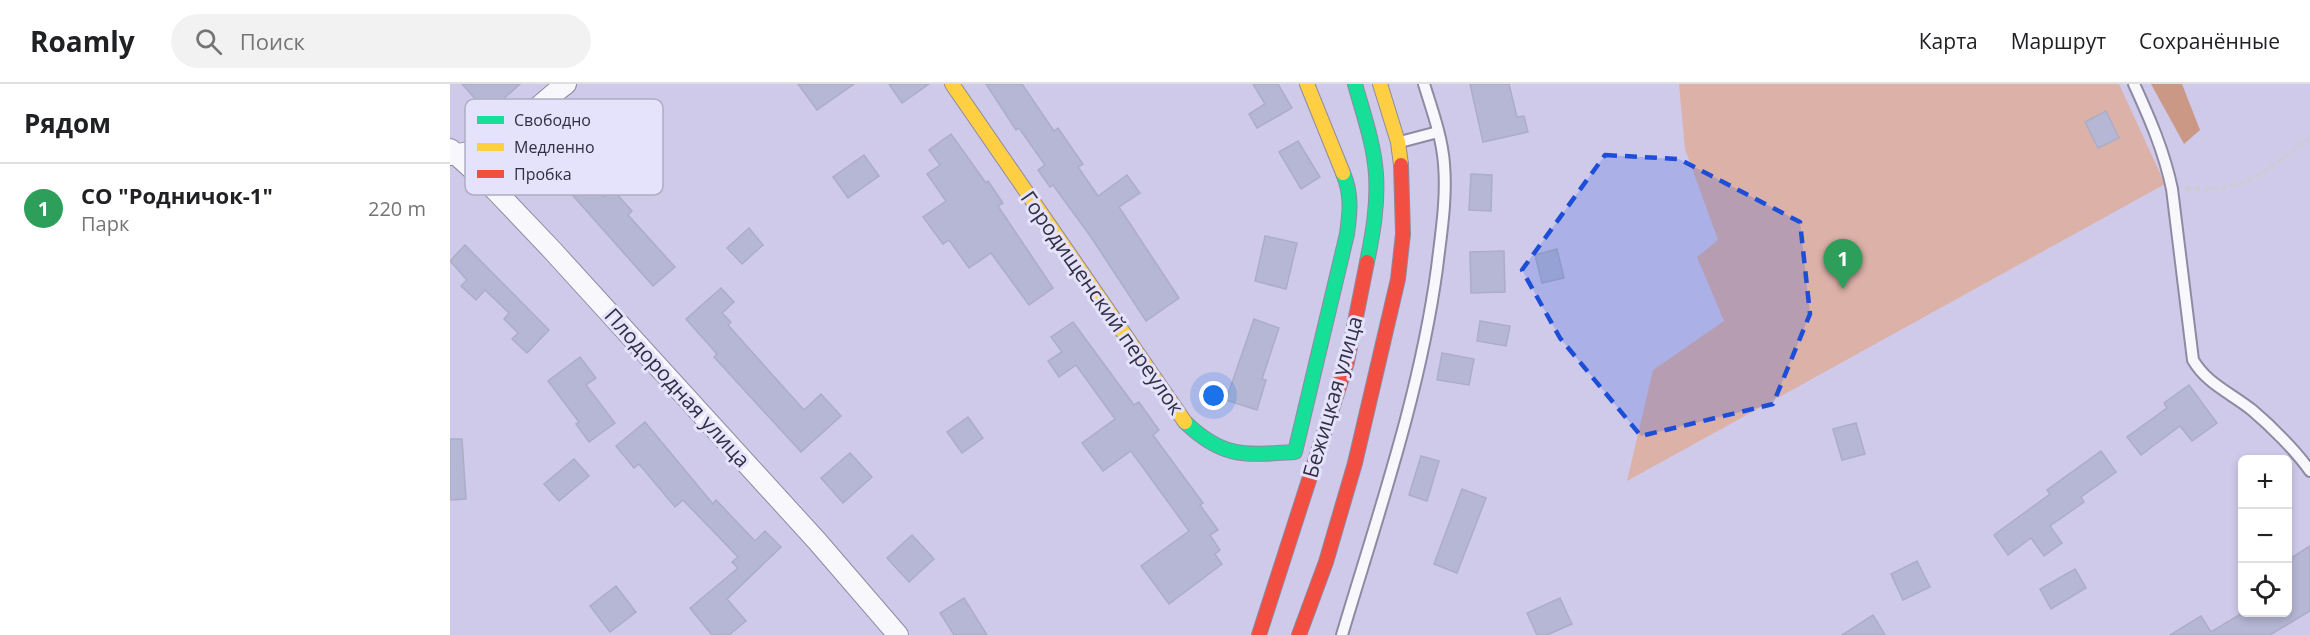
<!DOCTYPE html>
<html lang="ru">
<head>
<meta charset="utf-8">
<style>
	body { margin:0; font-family:"Open Sans",sans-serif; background:#f2f2f2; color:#202124 }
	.controls { position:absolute; right:18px; bottom:18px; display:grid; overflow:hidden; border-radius:9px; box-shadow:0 3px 9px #0003 }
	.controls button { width:54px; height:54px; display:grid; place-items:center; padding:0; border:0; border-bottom:2px solid #e0e0e0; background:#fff; color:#202124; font:30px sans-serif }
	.you { position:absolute; left:764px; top:312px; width:21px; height:21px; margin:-15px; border:4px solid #fff; border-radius:50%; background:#1a73e8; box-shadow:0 0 0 9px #1a73e833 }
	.badge { display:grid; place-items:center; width:39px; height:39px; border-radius:50%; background:#68657f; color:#fff; font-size:20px; font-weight:700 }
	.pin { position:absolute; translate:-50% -50px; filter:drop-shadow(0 2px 3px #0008) }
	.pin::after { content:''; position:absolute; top:32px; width:21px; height:18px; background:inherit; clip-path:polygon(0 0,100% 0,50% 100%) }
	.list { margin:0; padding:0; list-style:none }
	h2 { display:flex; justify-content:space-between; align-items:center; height:78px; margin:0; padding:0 24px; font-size:26px }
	h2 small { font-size:20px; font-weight:400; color:#757577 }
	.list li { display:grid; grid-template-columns:39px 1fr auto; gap:18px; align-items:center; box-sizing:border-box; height:90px; padding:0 24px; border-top:2px solid #e0e0e0 }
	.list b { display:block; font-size:22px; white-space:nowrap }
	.list p { margin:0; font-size:20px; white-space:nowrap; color:#757577 }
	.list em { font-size:20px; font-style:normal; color:#757577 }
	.icon { flex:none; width:33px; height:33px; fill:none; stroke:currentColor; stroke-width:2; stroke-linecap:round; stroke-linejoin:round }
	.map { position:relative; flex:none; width:1860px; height:551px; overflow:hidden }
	header { display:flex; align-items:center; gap:36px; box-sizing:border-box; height:84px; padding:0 30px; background:#fff; border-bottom:2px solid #e0e0e0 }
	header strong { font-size:28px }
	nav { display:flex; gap:33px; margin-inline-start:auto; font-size:21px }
	.search { width:420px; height:54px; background:#f2f2f2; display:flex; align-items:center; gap:15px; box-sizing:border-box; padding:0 21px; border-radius:33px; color:#757577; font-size:22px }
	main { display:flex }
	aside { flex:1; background:#fff }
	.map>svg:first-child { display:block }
	.green { fill:#dcb1a8 }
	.forest { fill:#cc9886 }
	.building { fill:#b5b7d4; stroke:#acadc6; stroke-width:1.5 }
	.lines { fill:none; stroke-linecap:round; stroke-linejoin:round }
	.lane-casing { stroke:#8e8aa2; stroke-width:14 }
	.street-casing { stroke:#8e8aa2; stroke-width:22 }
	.fast-casing { stroke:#8e8aa2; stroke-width:16 }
	.slow-casing { stroke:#8e8aa2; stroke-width:16 }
	.jam-casing { stroke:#8e8aa2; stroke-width:16 }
	.path { stroke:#cdccd6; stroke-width:4; stroke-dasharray:6 3; stroke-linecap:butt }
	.lane { stroke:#f8f7fc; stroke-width:10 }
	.street { stroke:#f8f7fc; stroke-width:20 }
	.fast { stroke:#16e098; stroke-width:14 }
	.slow { stroke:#ffcf43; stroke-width:14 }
	.jam { stroke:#f24e42; stroke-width:14 }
	.marked { fill:#1d4ed8; fill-opacity:0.2; stroke:#1d4ed8; stroke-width:4.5; stroke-dasharray:12 8; stroke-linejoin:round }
	.labels { text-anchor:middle; stroke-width:6; stroke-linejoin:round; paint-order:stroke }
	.street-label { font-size:21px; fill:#312e45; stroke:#e5e3fb }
	.key { fill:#e5e3fb; stroke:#afadc4; stroke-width:1.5 }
	.key-label { font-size:16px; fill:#312e45 }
</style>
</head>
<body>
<header>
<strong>Roamly</strong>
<div class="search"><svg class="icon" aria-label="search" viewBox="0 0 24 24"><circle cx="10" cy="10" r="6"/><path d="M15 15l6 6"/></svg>Поиск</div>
<nav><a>Карта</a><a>Маршрут</a><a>Сохранённые</a></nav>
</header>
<main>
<aside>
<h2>Рядом<small></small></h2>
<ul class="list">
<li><span class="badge" style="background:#2e9e5b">1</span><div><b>СО &quot;Родничок-1&quot;</b><p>Парк</p></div><em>220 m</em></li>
</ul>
</aside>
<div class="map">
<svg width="1860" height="551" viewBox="0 0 1860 551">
	<rect width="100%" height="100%" fill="#cfcaea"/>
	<path class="green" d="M1229,0H1669L1715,100L1177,397L1203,286L1274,237L1247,173L1268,156L1235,65Z"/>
	<path class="forest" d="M1701,0H1732L1750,46L1734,60Z"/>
	<g class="building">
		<path d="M12,0H70L38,29Z"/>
		<path d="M348,0H404L367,26Z"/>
		<path d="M439,0H479L452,19Z"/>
		<path d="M536,0H572L604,47L608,44L633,80L628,83L648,112L677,91L690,109L669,123L729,214L696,237L641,153L603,101L600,103L588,86L595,81L569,44L566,46Z"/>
		<path d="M803,0H828L842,24L807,44L799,30L815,20Z"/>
		<path d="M1020,0H1059L1067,33L1074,32L1078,48L1033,58Z"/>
		<path d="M1656,27L1669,54L1648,64L1635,38Z"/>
		<path d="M97,45L115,66L123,60L135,73L126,81L154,113L163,106L182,127L178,131L225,183L203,202L79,62Z"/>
		<path d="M501,50L536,99L538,97L553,119L548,122L603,204L579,221L541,169L519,184L499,156L493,160L473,133L496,117L477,90L490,81L479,66Z"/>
		<path d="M848,57L870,93L851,105L829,68Z"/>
		<path d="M414,71L429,92L398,114L383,93Z"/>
		<path d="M1021,90L1042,91L1041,127L1019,126Z"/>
		<path d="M299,144L313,161L292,180L277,164Z"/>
		<path d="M815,152L847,159L836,205L805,197Z"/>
		<path d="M15,161L99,246L77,269L62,255L68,249L54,235L59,229L35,206L26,216L11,202L17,196L0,177Z"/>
		<path d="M1107,165L1114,194L1092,199L1085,171Z"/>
		<path d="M1054,167L1055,208L1021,209L1020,168Z"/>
		<path d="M271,204L284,218L272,229L281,238L278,241L354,326L371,310L391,332L351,368L264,273L267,270L236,235Z"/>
		<path d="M804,235L829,244L812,295L816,296L807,326L776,316Z"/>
		<path d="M1030,237L1060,242L1056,262L1027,257Z"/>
		<path d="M623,238L684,321L689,318L709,346L703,351L753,419L750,421L768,446L760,451L770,466L765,470L772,480L719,520L691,482L739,447L681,367L653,387L632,359L665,335L626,281L609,293L598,277L612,268L601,253Z"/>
		<path d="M992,269L1024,275L1019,301L987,296Z"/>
		<path d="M130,273L146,294L136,301L165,339L139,358L126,340L129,338L98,297Z"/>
		<path d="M1739,301L1767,339L1742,357L1730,342L1691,371L1677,353L1717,324L1714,319Z"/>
		<path d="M518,333L533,354L512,369L497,348Z"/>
		<path d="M195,338L263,420L266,416L305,457L315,447L331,463L277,515L296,537L279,551H262L240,524L288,484L282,478L288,473L233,416L225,423L189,380L184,384L166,362Z"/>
		<path d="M1406,339L1415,370L1392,376L1383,345Z"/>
		<path d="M0,355H12L16,415L0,416Z"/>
		<path d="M1651,367L1666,388L1631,413L1634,418L1600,442L1612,459L1594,472L1581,454L1558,471L1544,451L1600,410L1597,406Z"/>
		<path d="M400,369L422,393L393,419L371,394Z"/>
		<path d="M971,372L989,377L977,417L959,411Z"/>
		<path d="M124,375L139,392L109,417L94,400Z"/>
		<path d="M1012,405L1036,414L1007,489L984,480Z"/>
		<path d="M462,451L484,475L459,498L437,474Z"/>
		<path d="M1860,462V527L1820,551H1720L1751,532L1761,548L1794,528H1838V476Z"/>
		<path d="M1467,477L1480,503L1453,516L1441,490Z"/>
		<path d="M1625,485L1636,504L1601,525L1590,505Z"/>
		<path d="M166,502L186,528L160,548L140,522Z"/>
		<path d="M514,514L537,551H504L490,529Z"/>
		<path d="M1110,514L1122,540L1097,551H1087L1077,529Z"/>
		<path d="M1423,531L1435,551H1392Z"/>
	</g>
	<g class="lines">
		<g class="lane-casing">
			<g id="lane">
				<path d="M1684,0C1700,35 1714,67 1722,105L1743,276C1757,300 1781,309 1802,326C1821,342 1846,367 1860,387"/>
				<path d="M950,58L988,48"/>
				<path d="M892,551C928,430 970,310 987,184C991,150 997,115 994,80C992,53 982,26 974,0"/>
			</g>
		</g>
		<g class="street-casing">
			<g id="street">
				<path d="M0,65L45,106L102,166L367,457L448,551"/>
				<path d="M0,71C50,68 79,27 116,0"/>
			</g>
		</g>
		<g class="fast-casing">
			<g id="fast">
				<path d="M905,0C913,29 924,60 926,90C928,120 923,149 917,178"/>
				<path d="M735,338C773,375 796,371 845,368L897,150C900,128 902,110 893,89"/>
			</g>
		</g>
		<g class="slow-casing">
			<g id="slow">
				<path d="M502,0L735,338"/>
				<path d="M857,0L893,89"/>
				<path d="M930,0L948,58L951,81"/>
			</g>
		</g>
		<g class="jam-casing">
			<g id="jam">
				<path d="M809,551L897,278L917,178"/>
				<path d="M849,551L876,478L905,379L948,195L953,150L951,81"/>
			</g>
		</g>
		<path class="path" d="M1735,105C1802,108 1809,89 1860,54"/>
		<use href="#lane" class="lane"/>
		<use href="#street" class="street"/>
		<use href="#fast" class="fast"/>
		<use href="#slow" class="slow"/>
		<use href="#jam" class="jam"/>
	</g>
	<path class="marked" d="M1155,71L1229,75L1350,138L1360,230L1323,320L1191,352L1110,254L1072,186Z"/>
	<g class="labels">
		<g class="street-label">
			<text transform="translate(652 219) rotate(55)" y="7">Городищенский переулок</text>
			<text transform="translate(227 304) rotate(48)" y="7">Плодородная улица</text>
			<text transform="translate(883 313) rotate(-74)" y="7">Бежицкая улица</text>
		</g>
	</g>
	<rect x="15" y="15" width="198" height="96" rx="9" class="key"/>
	<rect x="27" y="32" width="27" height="8" fill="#16e098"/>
	<rect x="27" y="59" width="27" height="8" fill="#ffcf43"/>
	<rect x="27" y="86" width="27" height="8" fill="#f24e42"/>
	<g class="key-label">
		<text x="64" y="42">Свободно</text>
		<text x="64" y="69">Медленно</text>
		<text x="64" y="96">Пробка</text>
	</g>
</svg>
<div class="controls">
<button>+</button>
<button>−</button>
<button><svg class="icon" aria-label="locate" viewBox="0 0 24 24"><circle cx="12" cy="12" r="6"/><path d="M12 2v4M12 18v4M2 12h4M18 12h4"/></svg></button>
</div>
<div class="you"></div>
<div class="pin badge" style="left:1393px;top:205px;background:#2e9e5b">1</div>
</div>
</main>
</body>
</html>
